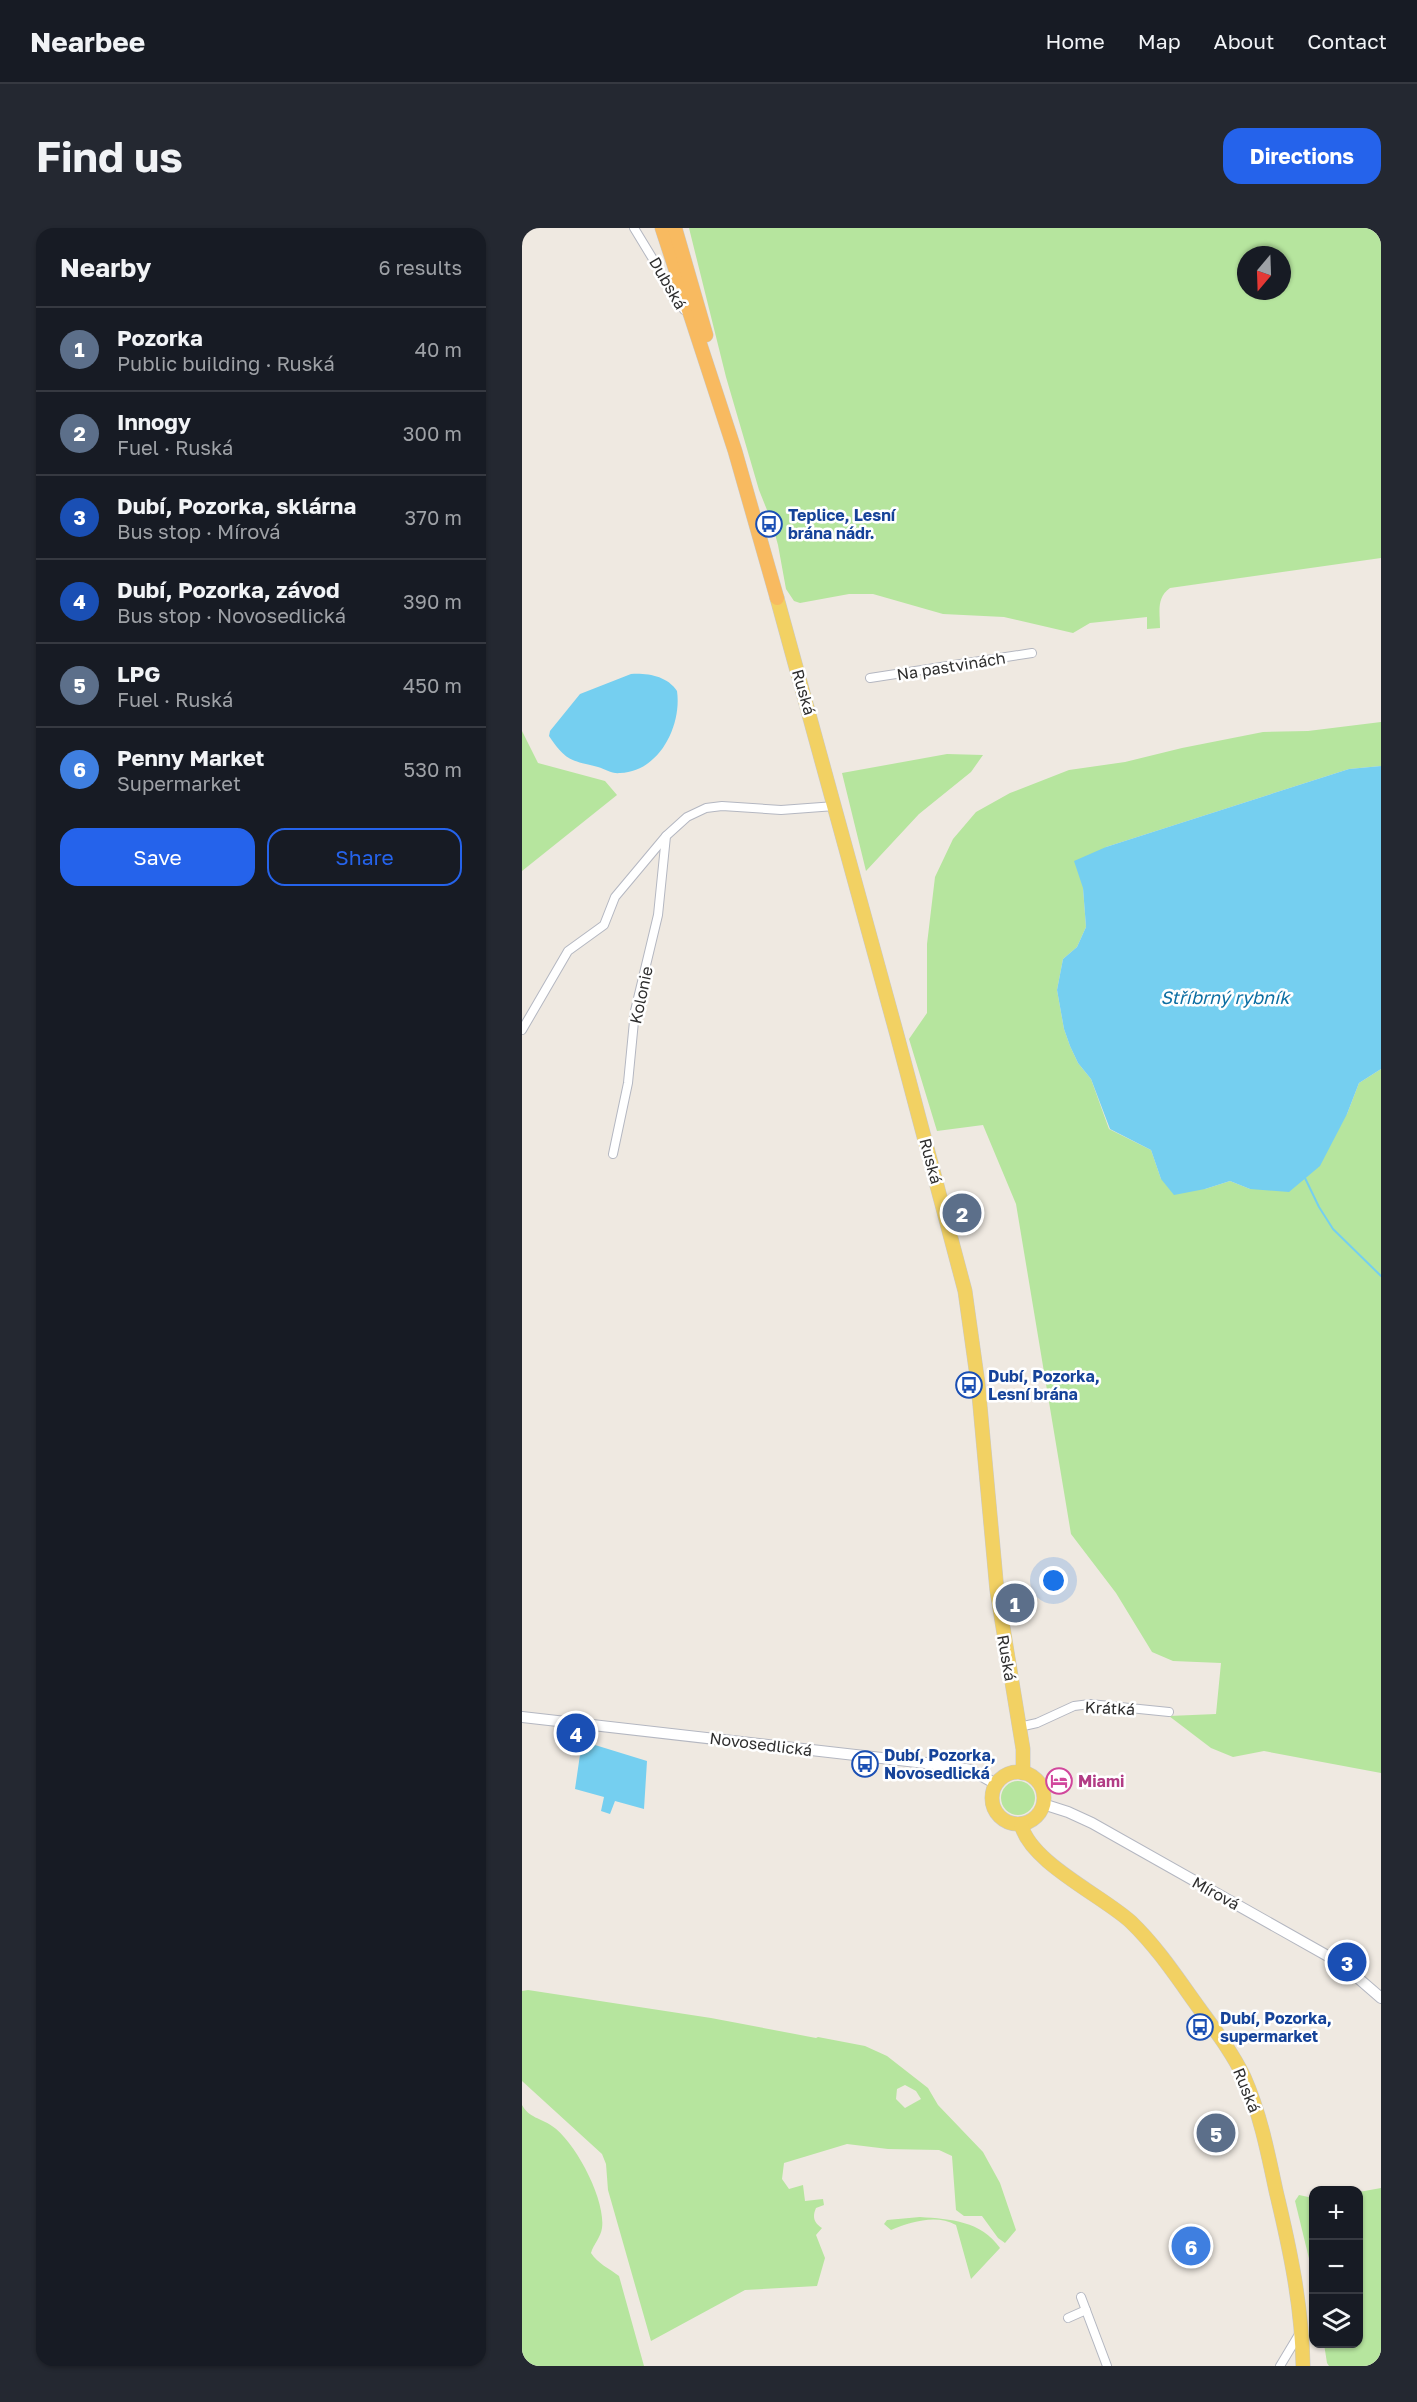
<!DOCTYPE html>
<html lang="en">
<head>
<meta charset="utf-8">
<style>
	body { margin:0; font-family:"Golos Text",sans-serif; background:#242831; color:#f1f3f6 }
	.controls { position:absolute; right:18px; bottom:18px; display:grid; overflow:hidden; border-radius:12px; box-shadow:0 2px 4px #0004 }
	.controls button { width:54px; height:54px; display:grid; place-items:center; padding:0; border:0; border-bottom:2px solid #363941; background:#171b24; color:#f1f3f6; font:30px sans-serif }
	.compass { position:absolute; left:715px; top:18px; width:54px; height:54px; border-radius:50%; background:#171b24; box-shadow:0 2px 4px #0004; rotate:199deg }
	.you { position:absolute; left:532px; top:1353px; width:21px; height:21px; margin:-15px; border:4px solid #fff; border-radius:50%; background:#1a73e8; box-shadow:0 0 0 9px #1a73e833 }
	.badge { display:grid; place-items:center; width:39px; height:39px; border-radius:50%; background:#2563eb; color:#fff; font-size:20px; font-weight:700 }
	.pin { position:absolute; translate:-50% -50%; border:3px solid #fff; box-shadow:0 2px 6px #0006 }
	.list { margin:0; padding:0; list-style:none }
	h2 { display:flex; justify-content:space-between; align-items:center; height:78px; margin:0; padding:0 24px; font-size:26px }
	h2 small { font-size:20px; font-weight:400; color:#9ea1a6 }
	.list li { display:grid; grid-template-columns:39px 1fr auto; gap:18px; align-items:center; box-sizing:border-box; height:84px; padding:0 24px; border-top:2px solid #363941 }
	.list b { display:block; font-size:22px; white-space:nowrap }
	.list p { margin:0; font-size:20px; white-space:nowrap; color:#9ea1a6 }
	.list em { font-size:20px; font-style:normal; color:#9ea1a6 }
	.actions { display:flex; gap:12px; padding:18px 24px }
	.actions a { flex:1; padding:14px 0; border:2px solid #2563eb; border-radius:18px; text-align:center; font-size:21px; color:#2563eb }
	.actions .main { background:#2563eb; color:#fff }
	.icon { flex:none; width:33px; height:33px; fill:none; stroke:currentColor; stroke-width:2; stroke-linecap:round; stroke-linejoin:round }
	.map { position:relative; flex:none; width:859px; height:2138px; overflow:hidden; border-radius:18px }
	header { display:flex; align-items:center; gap:36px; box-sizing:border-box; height:84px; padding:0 30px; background:#171b24; border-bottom:2px solid #363941 }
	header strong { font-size:28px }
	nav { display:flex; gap:33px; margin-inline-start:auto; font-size:21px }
	.intro { display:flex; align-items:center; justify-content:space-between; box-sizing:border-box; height:144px; padding:0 36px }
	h1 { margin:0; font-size:42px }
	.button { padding:15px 27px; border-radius:18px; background:#2563eb; color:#fff; font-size:21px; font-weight:700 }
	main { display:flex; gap:36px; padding:0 36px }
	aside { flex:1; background:#171b24; border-radius:18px; box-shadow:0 2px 4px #0004 }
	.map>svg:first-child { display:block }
	.green { fill:#b6e59e; fill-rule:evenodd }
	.water { fill:#75cff0 }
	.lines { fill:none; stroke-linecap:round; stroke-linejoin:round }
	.stream { stroke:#75cff0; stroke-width:2 }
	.minor-casing { stroke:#b4b7c1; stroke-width:10 }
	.tertiary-casing { stroke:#b4b7c1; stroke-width:12 }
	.primary-casing { stroke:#c9c9c9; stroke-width:15 }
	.trunk-casing { stroke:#c9c9c9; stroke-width:15 }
	.minor { stroke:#fff; stroke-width:8 }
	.tertiary { stroke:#fff; stroke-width:10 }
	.primary { stroke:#f2d163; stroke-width:14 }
	.trunk { stroke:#f8ba60; stroke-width:14 }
	.labels { text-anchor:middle; stroke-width:5; stroke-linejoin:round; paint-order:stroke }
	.street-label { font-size:16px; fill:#2e2e2e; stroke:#fff }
	.transit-label { font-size:16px; font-weight:bold; fill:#164399; stroke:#fff; text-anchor:start }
	.hotel-label { font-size:16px; font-weight:bold; fill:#b23c85; stroke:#fff; text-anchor:start }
	.water-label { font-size:18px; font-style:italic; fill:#0d6fa3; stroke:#fff }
</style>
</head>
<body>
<header>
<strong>Nearbee</strong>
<nav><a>Home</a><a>Map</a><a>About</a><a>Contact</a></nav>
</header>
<div class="intro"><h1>Find us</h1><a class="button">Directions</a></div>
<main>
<aside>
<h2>Nearby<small>6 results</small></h2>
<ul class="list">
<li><span class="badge" style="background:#5c6f8a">1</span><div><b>Pozorka</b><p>Public building · Ruská</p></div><em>40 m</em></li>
<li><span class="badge" style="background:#5c6f8a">2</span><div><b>Innogy</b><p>Fuel · Ruská</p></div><em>300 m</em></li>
<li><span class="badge" style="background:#1a4fb4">3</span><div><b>Dubí, Pozorka, sklárna</b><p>Bus stop · Mírová</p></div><em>370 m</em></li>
<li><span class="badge" style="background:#1a4fb4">4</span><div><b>Dubí, Pozorka, závod</b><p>Bus stop · Novosedlická</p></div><em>390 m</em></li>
<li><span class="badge" style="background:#5c6f8a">5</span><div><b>LPG</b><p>Fuel · Ruská</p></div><em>450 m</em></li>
<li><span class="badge" style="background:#3f7fe0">6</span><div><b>Penny Market</b><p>Supermarket</p></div><em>530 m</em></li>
</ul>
<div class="actions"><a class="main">Save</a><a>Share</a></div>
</aside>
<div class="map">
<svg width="859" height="2138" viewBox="0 0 859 2138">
	<rect width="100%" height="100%" fill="#efe9e1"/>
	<g class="green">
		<path d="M167,0H859V330L648,360C634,370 638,384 638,400L625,401V389L568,395L551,405L482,389L421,386L351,366H327L278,375L272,373L264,361L256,317L249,292L237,262L204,149ZM724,27H760V63H724Z"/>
		<path d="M859,494V538L827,541L584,619L561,660L564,699L555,719L541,731L535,762L542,801L548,818L556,835L569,851L587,901L629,922L639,951L683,961L708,953L728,961L825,886L837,855L859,841V1545L742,1523L711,1529L689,1520L647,1488L694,1486L699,1435L651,1433L630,1424L594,1365L549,1306L494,976L461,897L415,903L387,811L405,785V716L413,649L431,611L454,584L488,565L547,542L603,534L660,520L741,504L786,503Z"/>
		<path d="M0,503L16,535L83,553L95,567L0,643Z"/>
		<path d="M425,526L461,527L449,544L397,586L344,643L320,545Z"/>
		<circle cx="496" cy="1570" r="17"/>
		<path d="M6,1762L189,1790L294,1810L296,1809L343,1818L365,1828L406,1860L416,1877L461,1924L478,1955L494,2002L483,2015L476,2010L460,1988H442L434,1982L430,1928L417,1922L366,1921L325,1916L262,1935L260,1951L267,1961L281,1957L283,1973L301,1971L302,1977L294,1980C290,1989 292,1995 300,2000L294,2007L303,2030L295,2058L223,2062L129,2113L86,1962L84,1936L80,1926L0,1853V1763ZM383,1857L394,1863L399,1871L383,1880L374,1871L375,1861Z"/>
		<path d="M0,1877C7,1890 19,1890 30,1898C53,1913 84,1972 80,2000C79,2009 71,2017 69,2025C75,2035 88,2041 97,2048L122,2138H0Z"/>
		<path d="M859,1960V2138H807L805,2135L802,2116H836L837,1964Z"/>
		<path d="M777,1967L791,1970V2047L773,1973Z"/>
		<path d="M398,1989C429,1991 459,1993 478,2020L449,2051L434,1997C414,1986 389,1994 369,2002L362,1996L365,1992Z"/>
	</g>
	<g class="water">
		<path d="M109,446C126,445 145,448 155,463C160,498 137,544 98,545C90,546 83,541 76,539C48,532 44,533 27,508L28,503L58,466Z"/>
		<path d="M859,538V841L837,855L825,886L798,938L767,964L728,961L708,953L683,961L652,967L639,951L629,922L588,901L569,851L556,835L548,818L542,801L535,762L541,731L555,719L564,699L561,660L552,633L584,619L827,541Z"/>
		<path d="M60,1513L125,1533L122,1581L93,1573L88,1586L79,1583L82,1569L53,1561Z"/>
	</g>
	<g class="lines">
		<path class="stream" d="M783,950L797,979L811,1001L859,1048"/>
		<g class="minor-casing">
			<g id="minor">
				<path d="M112,0L162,82"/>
				<path d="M348,450L510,425"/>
				<path d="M0,802L46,723L82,697L93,669L144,608"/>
				<path d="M91,926L106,855L113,783L136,687L144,608L165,589L184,580L200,578L259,582L313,578"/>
				<path d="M497,1499L515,1495L552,1478L568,1476L647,1484"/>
				<path d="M559,2069L585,2138"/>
				<path d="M546,2090L564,2082"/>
				<path d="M758,2138L779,2103"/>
			</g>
		</g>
		<g class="tertiary-casing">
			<g id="tertiary">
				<path d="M0,1489L421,1537L449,1542L474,1556"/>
				<path d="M521,1576L546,1584L570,1595L804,1727L836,1750L859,1770"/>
			</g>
		</g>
		<g class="primary-casing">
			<g id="primary">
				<path d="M255,370L375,807L443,1063L456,1156L475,1363L501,1521V1545"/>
				<circle cx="496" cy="1570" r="26"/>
				<path d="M499,1596C507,1634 581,1668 609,1694C636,1720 656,1751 677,1780C693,1802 710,1824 722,1849C738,1885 746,1925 754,1963C768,2021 780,2078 781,2138"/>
			</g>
		</g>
		<g class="trunk-casing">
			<g id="trunk">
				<path d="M140,0L213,223L255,370"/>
				<path d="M153,0L184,107"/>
			</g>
		</g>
		<use href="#minor" class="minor"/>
		<use href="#tertiary" class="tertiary"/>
		<use href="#primary" class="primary"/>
		<use href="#trunk" class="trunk"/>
	</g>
	<defs>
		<g id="bus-ring" transform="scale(1.35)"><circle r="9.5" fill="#fff" stroke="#1a4fb4" stroke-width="1.5"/><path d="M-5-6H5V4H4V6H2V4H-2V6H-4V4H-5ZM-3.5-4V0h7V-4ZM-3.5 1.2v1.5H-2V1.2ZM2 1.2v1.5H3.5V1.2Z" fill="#1a4fb4"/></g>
		<g id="hotel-ring" transform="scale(1.35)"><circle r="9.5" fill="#fff" stroke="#d1479c" stroke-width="1.5"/><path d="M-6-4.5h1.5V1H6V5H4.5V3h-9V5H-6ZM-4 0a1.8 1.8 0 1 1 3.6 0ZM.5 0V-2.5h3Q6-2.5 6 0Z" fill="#d1479c"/></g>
	</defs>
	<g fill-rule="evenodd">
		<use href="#bus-ring" x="247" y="296"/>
		<use href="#bus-ring" x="447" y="1157"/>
		<use href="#bus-ring" x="343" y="1536"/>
		<use href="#hotel-ring" x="537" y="1553"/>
		<use href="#bus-ring" x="678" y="1799"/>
	</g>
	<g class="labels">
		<g class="street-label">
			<text transform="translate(146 55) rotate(60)" y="6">Dubská</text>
			<text transform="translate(429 438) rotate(-9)" y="6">Na pastvinách</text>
			<text transform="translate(282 464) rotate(74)" y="6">Ruská</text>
			<text transform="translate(119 767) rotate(-78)" y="6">Kolonie</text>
			<text transform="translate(409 933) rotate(75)" y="6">Ruská</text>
			<text transform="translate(485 1430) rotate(80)" y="6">Ruská</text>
			<text transform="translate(588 1480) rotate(3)" y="6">Krátká</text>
			<text transform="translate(239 1516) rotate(7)" y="6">Novosedlická</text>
			<text transform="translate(694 1665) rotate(29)" y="6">Mírová</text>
			<text transform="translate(725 1862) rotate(68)" y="6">Ruská</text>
		</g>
		<g class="transit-label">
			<text x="266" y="293">Teplice, Lesní<tspan x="266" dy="18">brána nádr.</tspan></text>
			<text x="466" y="1154">Dubí, Pozorka,<tspan x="466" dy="18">Lesní brána</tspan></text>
			<text x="362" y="1533">Dubí, Pozorka,<tspan x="362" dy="18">Novosedlická</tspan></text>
			<text x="698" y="1796">Dubí, Pozorka,<tspan x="698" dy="18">supermarket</tspan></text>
		</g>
		<g class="hotel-label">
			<text x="556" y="1559">Miami</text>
		</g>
		<g class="water-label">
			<text x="703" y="776">Stříbrný rybník</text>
		</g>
	</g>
</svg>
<div class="controls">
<button>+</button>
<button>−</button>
<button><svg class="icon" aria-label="layers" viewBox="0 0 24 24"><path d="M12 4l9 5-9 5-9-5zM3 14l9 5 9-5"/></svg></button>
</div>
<svg class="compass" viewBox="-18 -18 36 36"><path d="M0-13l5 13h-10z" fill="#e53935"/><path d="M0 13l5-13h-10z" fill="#9ea1a6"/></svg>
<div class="you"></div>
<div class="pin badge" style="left:493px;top:1375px;background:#5c6f8a">1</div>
<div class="pin badge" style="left:440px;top:985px;background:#5c6f8a">2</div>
<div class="pin badge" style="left:825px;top:1734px;background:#1a4fb4">3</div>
<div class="pin badge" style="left:54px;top:1505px;background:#1a4fb4">4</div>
<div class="pin badge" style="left:694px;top:1905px;background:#5c6f8a">5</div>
<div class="pin badge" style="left:669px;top:2018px;background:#3f7fe0">6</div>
</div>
</main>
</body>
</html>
